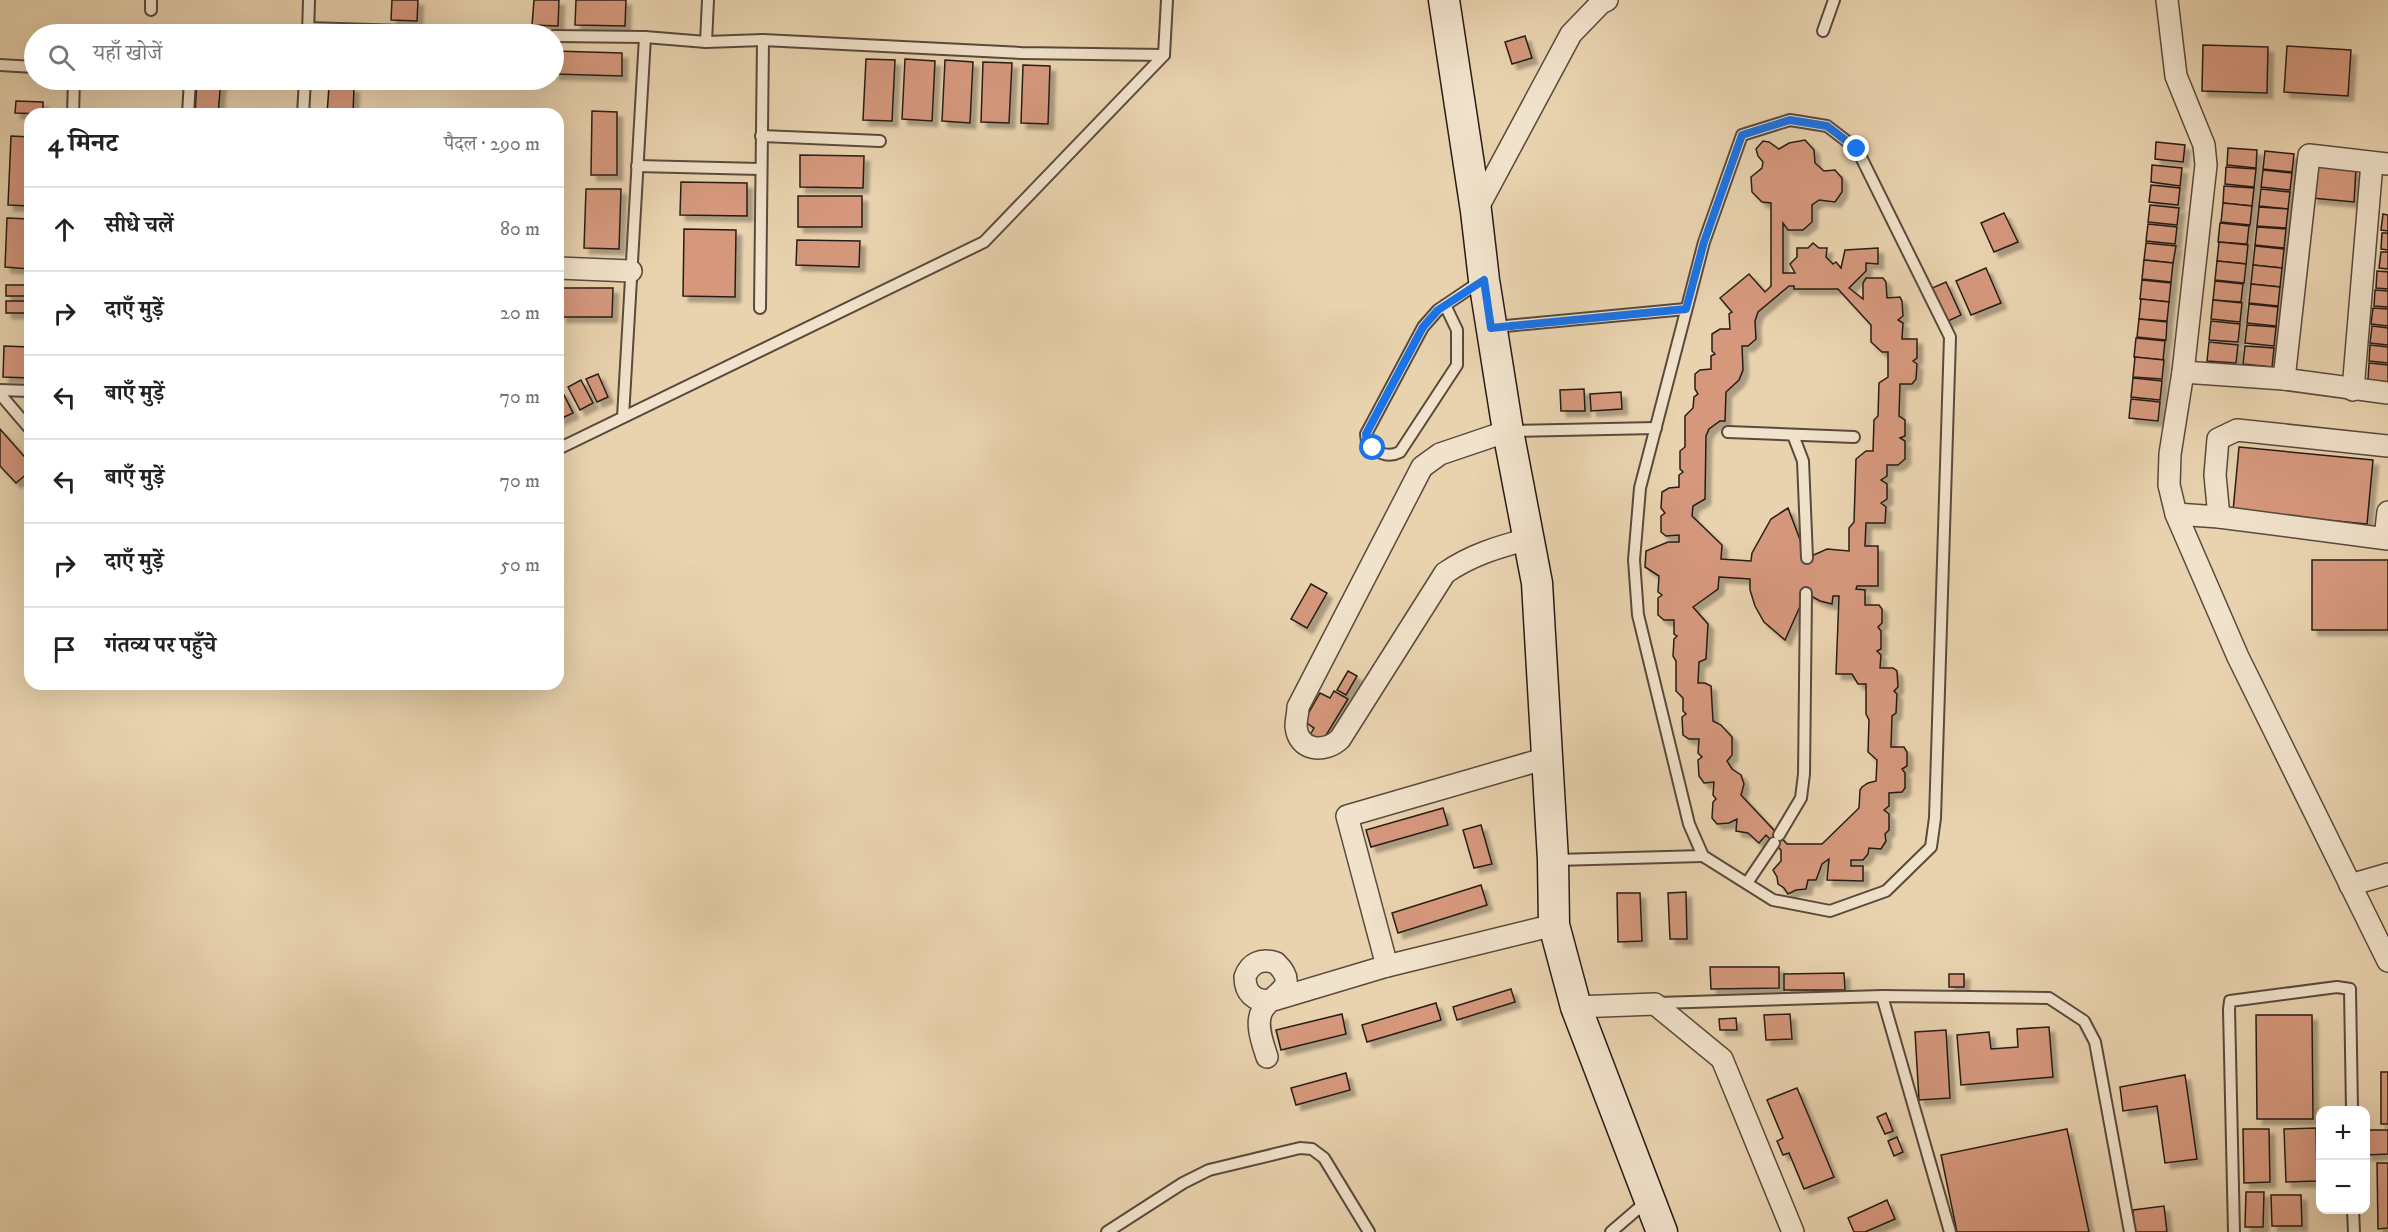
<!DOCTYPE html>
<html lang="hi">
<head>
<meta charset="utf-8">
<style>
	body { margin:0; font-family:"IM FELL DW Pica","Noto Serif Devanagari",serif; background:#f2f2f2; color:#222 }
	.controls { position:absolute; right:18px; bottom:18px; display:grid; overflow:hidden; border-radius:12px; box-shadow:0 6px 24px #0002 }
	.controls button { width:54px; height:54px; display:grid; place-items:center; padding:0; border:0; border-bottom:2px solid #e0e0e0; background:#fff; color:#222; font:30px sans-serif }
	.stop { position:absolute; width:18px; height:18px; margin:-14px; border:4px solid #1a73e8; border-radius:50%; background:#fff }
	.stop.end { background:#1a73e8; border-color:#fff; box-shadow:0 2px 6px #0008 }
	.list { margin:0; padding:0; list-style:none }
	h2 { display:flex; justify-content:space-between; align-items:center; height:78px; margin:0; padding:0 24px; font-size:26px }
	h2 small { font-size:20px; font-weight:400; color:#767676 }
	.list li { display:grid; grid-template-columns:39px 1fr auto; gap:18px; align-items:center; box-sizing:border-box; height:84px; padding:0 24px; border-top:2px solid #e0e0e0 }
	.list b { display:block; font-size:22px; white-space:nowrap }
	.list em { font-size:20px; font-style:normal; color:#767676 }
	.icon { flex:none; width:33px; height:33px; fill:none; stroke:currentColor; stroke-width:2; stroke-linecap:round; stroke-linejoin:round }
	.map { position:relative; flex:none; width:2388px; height:1232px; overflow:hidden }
	.search { position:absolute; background:#fff; box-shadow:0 6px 24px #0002; left:24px; top:24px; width:540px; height:66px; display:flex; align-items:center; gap:15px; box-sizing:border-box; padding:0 21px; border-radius:33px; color:#767676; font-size:22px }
	.panel { position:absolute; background:#fff; box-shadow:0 6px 24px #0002; left:24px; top:108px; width:540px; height:582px; border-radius:18px }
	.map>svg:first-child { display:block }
	.building { fill:#d6987d; stroke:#271d16; stroke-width:1.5; fill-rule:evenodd; filter:url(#shadow) }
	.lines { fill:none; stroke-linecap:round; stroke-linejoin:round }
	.lane-casing { stroke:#584a3c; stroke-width:14 }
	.street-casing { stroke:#584a3c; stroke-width:24 }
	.secondary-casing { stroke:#271d16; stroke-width:33 }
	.lane { stroke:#f1e2cb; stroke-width:10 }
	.street { stroke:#f1e2cb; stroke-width:21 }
	.secondary { stroke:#f1e2cb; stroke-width:30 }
	.route { stroke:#1a73e8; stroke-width:8 }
</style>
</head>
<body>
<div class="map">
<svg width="2388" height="1232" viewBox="0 0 2388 1232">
	<defs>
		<filter id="shadow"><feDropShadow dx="5.5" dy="5.5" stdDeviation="1.5" flood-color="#0004"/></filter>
	</defs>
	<rect width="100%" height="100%" fill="#e9d3af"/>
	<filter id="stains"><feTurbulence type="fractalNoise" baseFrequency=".00333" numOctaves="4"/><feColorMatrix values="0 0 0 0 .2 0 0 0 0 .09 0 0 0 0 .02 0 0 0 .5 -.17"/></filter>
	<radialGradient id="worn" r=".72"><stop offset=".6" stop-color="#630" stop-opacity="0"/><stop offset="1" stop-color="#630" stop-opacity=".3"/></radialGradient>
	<g class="building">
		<path d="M392,0H418L417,21L391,20Z"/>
		<path d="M534,0H559L558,26L532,25Z"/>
		<path d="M576,0H626L625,26L575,25Z"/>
		<path d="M78,29L186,34H78Z"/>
		<path d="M1525,36L1532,58L1512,64L1505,42Z"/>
		<path d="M2203,45L2268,47L2267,93L2202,91Z"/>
		<path d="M2287,46L2351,50L2348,96L2284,92Z"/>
		<path d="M554,51L622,53V76L554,74Z"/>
		<path d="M866,59L895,60L892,121L863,120Z"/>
		<path d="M905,59L935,61L932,121L902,119Z"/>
		<path d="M945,60L973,62L970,123L942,121Z"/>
		<path d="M983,62L1012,63L1009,123L981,122Z"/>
		<path d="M1023,65L1050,66L1048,124L1021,123Z"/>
		<path d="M197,80H221L218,114H195Z"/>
		<path d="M329,86L354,87L353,114H327Z"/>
		<path d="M16,101L43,102V114L15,113Z"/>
		<path d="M592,111L617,112V175H591Z"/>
		<path d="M11,136L30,137V206L8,205Z"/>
		<path d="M1805,140L1814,150L1815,163L1824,171L1835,170L1842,178V192L1835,202L1819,200L1812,205V222L1803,230H1788L1783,223V273H1795L1790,264L1797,257V248H1808L1813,243L1819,248H1827L1826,257L1833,264L1836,262L1841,268L1845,250L1878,248V264L1866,263V271L1849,288L1863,299V283L1866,278H1883L1886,282L1887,298L1900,297L1902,301L1903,316L1898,320L1903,323L1902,339H1917V358L1913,361L1917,364L1916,379L1912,384H1900L1899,416L1905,420V436L1900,438L1905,441V459L1898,465H1887V476L1881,480L1887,484V499L1881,503L1886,507L1885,523H1866L1865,546H1878V586H1857L1856,589L1865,590V605H1879L1882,609V623L1878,627L1881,631V649L1877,651L1881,655L1880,668H1893L1897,671L1898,687L1894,691L1897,694L1896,713L1892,716L1891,747H1904L1907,752V766L1902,769L1905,773V788L1902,792L1889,793V806L1884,810L1889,814V830L1885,834L1886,841L1881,849L1869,848L1868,854L1863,860H1851V866H1863V881L1827,880L1829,859L1822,864L1816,880H1808L1806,889L1796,890L1788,894L1784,888L1778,884L1777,877L1773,870L1781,861V850L1766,835L1759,843L1748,833L1736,831L1737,819L1729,823L1717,824L1712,818L1713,802L1716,799L1713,795L1714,782L1704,783L1699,776L1698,760L1702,757L1698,753L1699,739H1689L1683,735L1682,717L1686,714L1683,711V698L1676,691V661L1673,656L1674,639L1677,636L1674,634V620H1664L1658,615V598L1662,595L1658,592L1659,576L1645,567L1646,551L1668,542H1679V535L1666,536L1661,532V516L1665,513L1661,508L1662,492L1669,488L1679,487V475L1683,472L1680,469V451L1685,447V416L1693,408L1694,397L1698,394L1695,389V374L1700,370L1711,369V356L1715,354L1712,351V334L1720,329H1730L1729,314L1732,312L1720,298L1749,274L1765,292L1771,286V203L1762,202L1752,192L1751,177L1762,168L1763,162L1758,156L1756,149L1763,141L1769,142L1779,149L1789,143ZM1789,286H1794V289H1838L1871,325V342L1882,352H1888V377L1879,383L1878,416L1874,420L1873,451H1866L1856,459L1854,522L1849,528V551L1827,549L1807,558L1788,508L1771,519L1752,553L1751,561L1721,559L1722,545L1692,516L1693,506L1705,499L1706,436L1709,429L1720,421H1725L1726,392L1739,380L1743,370L1742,346H1748L1756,339L1755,321L1758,312ZM1719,577L1750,579V590L1755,606L1764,622L1785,640L1806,593L1820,601L1832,604L1833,596H1839L1836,674H1852L1858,684H1866V714L1869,720L1868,752L1877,760L1876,781L1868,783L1862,787L1860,790L1859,808L1822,844H1787L1741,795L1744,784L1741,775L1732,769L1727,761L1732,755V737L1721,725L1713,721L1711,686L1705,683H1698L1699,662L1706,659L1708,624L1693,607L1718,589Z"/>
		<path d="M2156,142L2185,145L2183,162L2155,159Z"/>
		<path d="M2228,148L2257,150L2256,168L2227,165Z"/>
		<path d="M2265,151L2294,154L2292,172L2263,169Z"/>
		<path d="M800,155L864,156L863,188L800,187Z"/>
		<path d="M2152,165L2182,168L2180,186L2151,182Z"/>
		<path d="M2315,165L2356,169L2354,202L2312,198Z"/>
		<path d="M2226,167L2256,169L2254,187L2225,184Z"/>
		<path d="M2263,170L2292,173L2290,190L2261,187Z"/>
		<path d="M681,182L747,183V216L680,215Z"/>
		<path d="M2151,185L2180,188L2178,205L2149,202Z"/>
		<path d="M2224,186L2254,188L2252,206L2223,203Z"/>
		<path d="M586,189H621L619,249L584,248Z"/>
		<path d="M2261,189L2290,192L2288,209L2259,206Z"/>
		<rect x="798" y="196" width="64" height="31"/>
		<path d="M2223,203L2252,206L2250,225L2221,222Z"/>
		<path d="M2150,205L2179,208L2177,225L2148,222Z"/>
		<path d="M2259,207L2288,209L2286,228L2257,226Z"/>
		<path d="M2004,213L2018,242L1994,252L1981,223Z"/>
		<path d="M2383,214L2388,215V231L2381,230Z"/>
		<path d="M7,218L30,219V269L5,267Z"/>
		<path d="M2220,223L2249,226L2247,244L2218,242Z"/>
		<path d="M2148,224L2177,227L2175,244L2146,241Z"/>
		<path d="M2257,227L2286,229L2284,248L2255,245Z"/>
		<path d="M684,229L736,230L735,297L683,296Z"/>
		<path d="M2382,233H2388V250L2381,249Z"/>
		<path d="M797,240L860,241L859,267L796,265Z"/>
		<path d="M2219,242L2248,245L2246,264L2217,261Z"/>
		<path d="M2146,243L2176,246L2173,263L2144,260Z"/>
		<path d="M2255,246L2284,249L2282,268L2253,265Z"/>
		<path d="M2381,252H2388V269L2379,268Z"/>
		<path d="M2144,260L2173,263L2171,282L2142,279Z"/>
		<path d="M2217,261L2246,264L2244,283L2215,280Z"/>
		<path d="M2253,265L2282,268L2280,287L2251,284Z"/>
		<path d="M1986,268L2001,303L1971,315L1956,281Z"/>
		<path d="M2377,271L2388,272V289L2376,288Z"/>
		<path d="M2142,280L2171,283L2169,302L2140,299Z"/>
		<path d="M2215,281L2243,284L2241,302L2213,300Z"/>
		<path d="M1946,282L1961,315L1946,322L1930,289Z"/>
		<path d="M2251,284L2280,287L2278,306L2249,303Z"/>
		<rect x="6" y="285" width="24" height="11"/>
		<path d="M561,288H613L612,317H561Z"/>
		<path d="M2375,290L2388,291V307L2374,306Z"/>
		<path d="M2141,299L2169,302L2167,321L2139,319Z"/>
		<path d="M2213,300L2242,303L2240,322L2211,319Z"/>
		<rect x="6" y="301" width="24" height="12"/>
		<path d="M2249,304L2278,307L2276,326L2247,323Z"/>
		<path d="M2373,308L2388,309V326L2371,324Z"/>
		<path d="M2139,319L2167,322L2166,340L2137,337Z"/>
		<path d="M2211,321L2240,324L2238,342L2209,340Z"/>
		<path d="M2247,325L2276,327L2274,346L2245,343Z"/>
		<path d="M2372,326L2388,328V345L2370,343Z"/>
		<path d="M2136,338L2165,341L2163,360L2134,357Z"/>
		<path d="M2209,342L2238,345L2236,363L2207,361Z"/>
		<path d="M2370,345L2388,347V363L2369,361Z"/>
		<path d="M4,346L30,347V378L3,377Z"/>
		<path d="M2245,346L2274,348L2272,367L2243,364Z"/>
		<path d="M2135,357L2164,360L2162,379L2133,377Z"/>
		<path d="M2369,363L2388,365V382L2368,380Z"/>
		<path d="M598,374L608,397L597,402L586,379Z"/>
		<path d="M2133,378L2162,381L2160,400L2131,397Z"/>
		<path d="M581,380L593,403L580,410L568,387Z"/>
		<path d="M1584,389L1585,411H1561L1560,390Z"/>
		<path d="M562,391L573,413L558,420V393Z"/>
		<path d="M1621,392L1622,409L1591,411L1590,394Z"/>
		<path d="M2131,399L2160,402L2158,421L2129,418Z"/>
		<path d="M0,429L30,463V471L16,483L0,466Z"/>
		<path d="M2239,447L2373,460L2367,524L2233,511Z"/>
		<rect x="2312" y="560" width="76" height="70"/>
		<path d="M1311,584L1327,593L1307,628L1291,619Z"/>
		<path d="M1348,671L1357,676L1346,695L1337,690Z"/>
		<path d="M1334,691L1348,699L1322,742L1310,735L1314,728L1304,721L1320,693L1330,698Z"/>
		<path d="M1443,808L1448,825L1371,847L1366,830Z"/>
		<path d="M1481,825L1492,864L1474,868L1463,830Z"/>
		<path d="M1481,885L1487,905L1398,933L1392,913Z"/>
		<path d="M1686,892L1687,939H1670L1668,893Z"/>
		<path d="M1617,893H1640L1642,941L1618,942Z"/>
		<path d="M1710,967H1779V988L1711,989Z"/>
		<path d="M1844,973L1845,990H1784V974Z"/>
		<rect x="1949" y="974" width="15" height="13"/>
		<path d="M1511,989L1515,1002L1457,1020L1453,1007Z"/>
		<path d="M1436,1003L1441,1020L1367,1042L1362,1025Z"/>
		<path d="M1342,1014L1346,1034L1281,1050L1276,1030Z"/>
		<path d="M1790,1014L1792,1039L1766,1040L1764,1015Z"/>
		<path d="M2256,1015H2312L2313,1119H2257Z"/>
		<path d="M1736,1018L1737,1030H1720L1719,1019Z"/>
		<path d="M2049,1027L2053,1077L1961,1085L1957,1035L1989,1032L1991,1049L2018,1047L2017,1029Z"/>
		<path d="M1946,1030L1950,1098L1919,1100L1915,1032Z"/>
		<rect x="2381" y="1072" width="7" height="52"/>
		<path d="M1346,1073L1350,1090L1296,1105L1291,1088Z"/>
		<path d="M2185,1075L2197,1159L2165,1163L2157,1106L2123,1111L2120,1087Z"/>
		<path d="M1797,1088L1834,1177L1804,1189L1789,1153L1783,1155L1777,1141L1783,1138L1767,1100Z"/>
		<path d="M1886,1113L1893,1131L1885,1134L1877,1117Z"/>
		<path d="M2316,1128L2317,1181L2286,1182L2284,1129Z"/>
		<path d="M2067,1129L2089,1232H1957L1941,1155Z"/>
		<path d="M2243,1129H2269L2270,1182L2244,1183Z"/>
		<path d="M2366,1130H2388V1154L2366,1155Z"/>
		<path d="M1897,1137L1903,1152L1894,1156L1888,1141Z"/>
		<path d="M2377,1163H2388V1228L2378,1229Z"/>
		<path d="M2246,1192H2264L2263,1227H2245Z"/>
		<path d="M2271,1195H2301L2302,1226H2272Z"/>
		<path d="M1887,1200L1895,1219L1865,1232H1854L1848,1218Z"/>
		<path d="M2164,1206L2167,1232H2135L2133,1210Z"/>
	</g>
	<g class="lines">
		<g class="lane-casing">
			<g id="lane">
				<path d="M151,10V0"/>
				<path d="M308,28L499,34"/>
				<path d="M1823,31L1834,0"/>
				<path d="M308,34L309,0"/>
				<path d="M554,36L645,37L706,42L763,40L1021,53L1164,55"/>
				<path d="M706,42L708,0"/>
				<path d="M0,65L34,67"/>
				<path d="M73,114L74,80"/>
				<path d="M188,114L190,80"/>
				<path d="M303,114L305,80"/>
				<path d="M1790,120L1827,126L1857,149L1950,337L1935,818L1931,847L1886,891L1830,911L1773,900L1703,856L1689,824L1638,615L1634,560L1640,488L1704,242L1742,135Z"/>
				<path d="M761,136L880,141"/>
				<path d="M637,166L760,169"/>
				<path d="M1445,305L1457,330V365L1400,452C1386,459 1377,452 1367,442L1366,434L1423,327L1438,310L1481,281"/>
				<path d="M760,308L763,40"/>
				<path d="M1495,327L1686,309"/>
				<path d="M0,390L30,391"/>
				<path d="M0,394L30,429"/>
				<path d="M623,417L645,37"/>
				<path d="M1509,431L1656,428"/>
				<path d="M1728,432L1854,437"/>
				<path d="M1793,435L1803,461L1807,558"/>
				<path d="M558,449L984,242L1164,55L1167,0"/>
				<path d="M1779,835L1801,798L1804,774L1806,593"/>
				<path d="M1556,860L1703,856"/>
				<path d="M1747,883L1774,843"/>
				<path d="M1882,996L1950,1232"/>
				<path d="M1658,1003L1882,996L2049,998L2084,1021L2095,1042L2130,1232"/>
				<path d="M2353,1210L2354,1232"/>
				<path d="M1107,1232L1183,1183L1209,1170L1300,1148L1312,1149L1324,1158L1369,1232"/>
				<path d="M1611,1232L1647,1201"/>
				<path d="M2234,1232L2229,1009L2230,1001L2337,987L2350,989L2352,1110"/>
			</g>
		</g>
		<g class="street-casing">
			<g id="street">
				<path d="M2167,0L2176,76L2204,145L2206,165L2183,372L2170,454L2169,485L2176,514L2238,657L2388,961"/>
				<path d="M1476,211L1571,34L1601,3L1607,0"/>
				<path d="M558,268L631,271"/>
				<path d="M2183,372L2284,379L2388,393"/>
				<path d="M2284,379L2309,155L2388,164"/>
				<path d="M2353,390L2372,163"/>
				<path d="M1508,431L1440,454L1422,467L1298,707C1298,713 1296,720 1296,726C1298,752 1325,753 1340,739L1445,573C1471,555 1498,547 1528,539"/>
				<path d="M2176,514L2219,517L2388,539"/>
				<path d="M2219,517L2215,475L2218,439L2237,430L2388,446"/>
				<path d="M2385,538L2388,512"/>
				<path d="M2350,885L2388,874"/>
				<path d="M1387,966L1347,816L1547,758"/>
				<path d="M1576,1007L1655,1004L1722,1059L1793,1232"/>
				<path d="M1267,1057C1263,1044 1255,1024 1262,1011C1271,993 1302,988 1276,963C1261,958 1250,963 1245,977C1245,993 1254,1001 1270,1001L1387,966L1554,925"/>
			</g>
		</g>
		<g class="secondary-casing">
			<path id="secondary" d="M1444,0L1476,211L1484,280L1508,431L1537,583L1553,860L1554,925L1576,1007L1662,1232"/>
		</g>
		<use href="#lane" class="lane"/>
		<use href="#street" class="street"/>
		<use href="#secondary" class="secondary"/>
	</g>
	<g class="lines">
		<path class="route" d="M1373,448L1367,442L1366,434L1423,327L1438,310L1484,280L1491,328L1686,309L1704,242L1742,135L1790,120L1827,126L1857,149"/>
	</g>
	<rect width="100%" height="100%" filter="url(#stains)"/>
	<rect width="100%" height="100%" fill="url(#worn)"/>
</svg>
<div class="controls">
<button>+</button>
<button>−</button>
</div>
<div class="stop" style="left:1373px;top:448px"></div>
<div class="stop end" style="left:1857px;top:149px"></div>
<div class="search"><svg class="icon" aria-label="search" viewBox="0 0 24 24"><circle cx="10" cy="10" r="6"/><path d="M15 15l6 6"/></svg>यहाँ खोजें</div>
<section class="panel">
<h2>4 मिनट<small>पैदल · 290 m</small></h2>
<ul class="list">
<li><svg class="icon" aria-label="ahead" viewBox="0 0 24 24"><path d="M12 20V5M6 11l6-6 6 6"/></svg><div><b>सीधे चलें</b></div><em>80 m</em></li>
<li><svg class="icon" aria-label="right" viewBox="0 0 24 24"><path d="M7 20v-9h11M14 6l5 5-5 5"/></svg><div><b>दाएँ मुड़ें</b></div><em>20 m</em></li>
<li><svg class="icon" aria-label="left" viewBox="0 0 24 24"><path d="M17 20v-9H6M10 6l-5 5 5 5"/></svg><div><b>बाएँ मुड़ें</b></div><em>70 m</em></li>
<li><svg class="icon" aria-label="left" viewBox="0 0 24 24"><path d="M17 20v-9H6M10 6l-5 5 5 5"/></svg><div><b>बाएँ मुड़ें</b></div><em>70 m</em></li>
<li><svg class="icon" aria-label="right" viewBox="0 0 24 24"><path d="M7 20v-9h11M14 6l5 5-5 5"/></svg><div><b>दाएँ मुड़ें</b></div><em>50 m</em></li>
<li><svg class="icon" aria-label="arrive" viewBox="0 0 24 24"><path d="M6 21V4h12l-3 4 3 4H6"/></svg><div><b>गंतव्य पर पहुँचे</b></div></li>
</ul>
</section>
</div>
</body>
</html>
